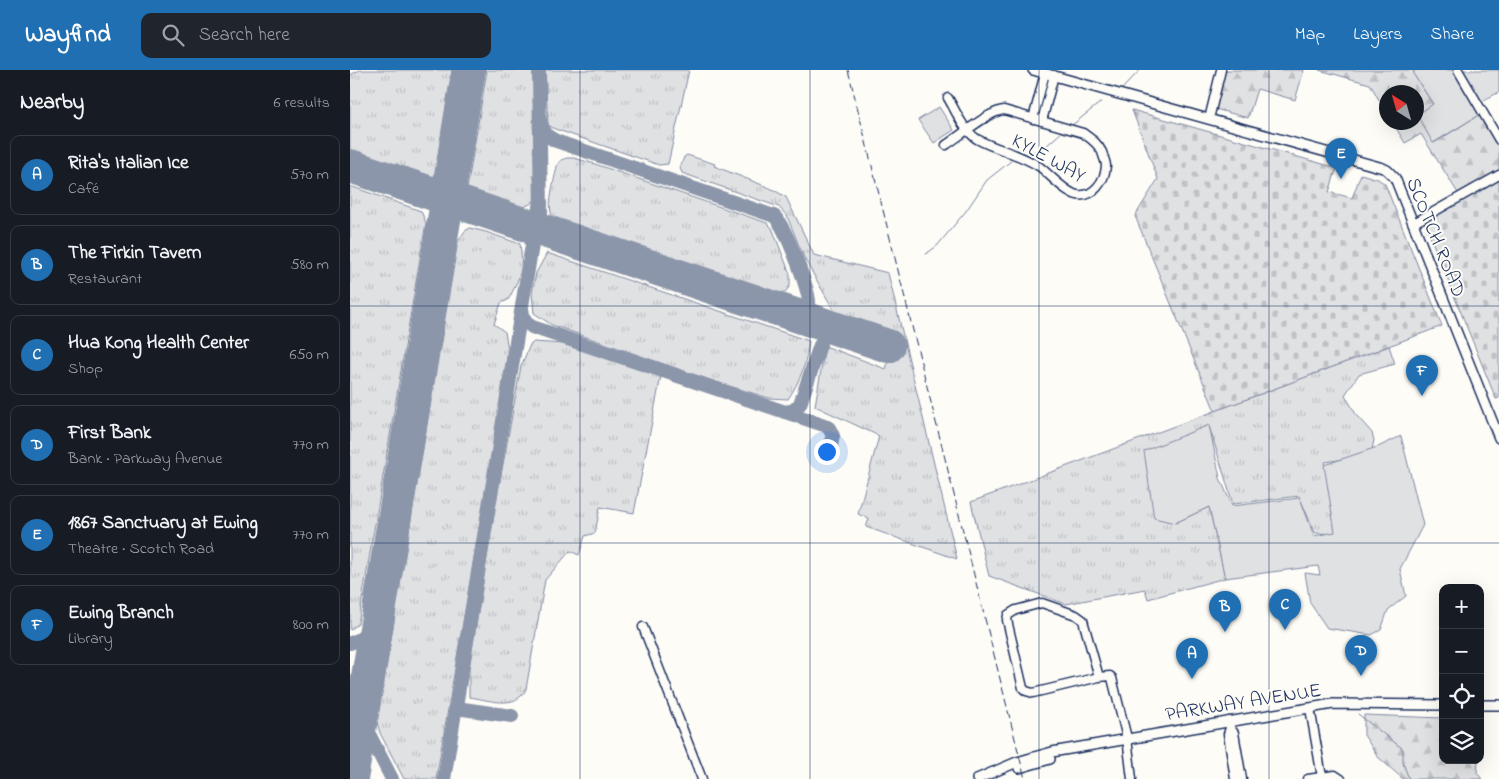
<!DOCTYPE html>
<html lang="en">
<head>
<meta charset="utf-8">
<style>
	body { margin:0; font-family:"Indie Flower",sans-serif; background:#20242c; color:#f1f3f6 }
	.controls { position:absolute; right:15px; bottom:15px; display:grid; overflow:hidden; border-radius:10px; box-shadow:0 5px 20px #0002 }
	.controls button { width:45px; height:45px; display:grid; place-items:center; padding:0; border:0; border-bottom:1px solid #363941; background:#171b24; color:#f1f3f6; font:25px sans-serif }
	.compass { position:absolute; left:1029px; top:15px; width:45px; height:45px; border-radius:50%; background:#171b24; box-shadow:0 5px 20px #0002; rotate:323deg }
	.you { position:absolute; left:476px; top:381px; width:18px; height:18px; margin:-12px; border:4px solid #fff; border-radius:50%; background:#1a73e8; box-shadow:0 0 0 8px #1a73e833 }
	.badge { display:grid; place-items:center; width:32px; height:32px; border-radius:50%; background:#1f6fb2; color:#fff; font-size:16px; font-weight:700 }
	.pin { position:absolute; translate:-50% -41px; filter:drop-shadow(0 1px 2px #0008) }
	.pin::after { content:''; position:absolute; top:26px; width:18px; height:15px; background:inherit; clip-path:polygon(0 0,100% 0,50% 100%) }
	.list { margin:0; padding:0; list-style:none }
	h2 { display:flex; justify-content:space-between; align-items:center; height:65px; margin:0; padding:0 20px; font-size:21px }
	h2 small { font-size:16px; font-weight:400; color:#9ea1a6 }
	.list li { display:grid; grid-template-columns:32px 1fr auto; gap:15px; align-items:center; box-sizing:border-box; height:80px; margin:0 10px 10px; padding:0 10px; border:1px solid #363941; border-radius:10px }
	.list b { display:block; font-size:19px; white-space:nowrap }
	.list p { margin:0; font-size:16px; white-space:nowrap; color:#9ea1a6 }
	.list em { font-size:16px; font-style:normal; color:#9ea1a6 }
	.icon { flex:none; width:28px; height:28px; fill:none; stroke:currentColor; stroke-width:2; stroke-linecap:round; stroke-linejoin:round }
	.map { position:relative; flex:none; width:1149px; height:709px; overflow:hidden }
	header { display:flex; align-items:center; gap:30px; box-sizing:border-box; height:70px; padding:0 25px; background:#1f6fb2; color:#fff }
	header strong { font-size:24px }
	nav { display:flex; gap:28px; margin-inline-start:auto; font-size:18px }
	.search { width:350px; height:45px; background:#20242c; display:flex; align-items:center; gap:12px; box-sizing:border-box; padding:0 18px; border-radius:10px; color:#9ea1a6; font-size:19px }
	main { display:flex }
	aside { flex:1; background:#171b24 }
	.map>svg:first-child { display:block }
	.grass { fill:url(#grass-tufts); stroke:#7e88a0 }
	.forest { fill:url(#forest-firs); stroke:#7e88a0 }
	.cemetery { fill:url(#cemetery-stones); stroke:#7e88a0 }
	.green { fill:#e0e1e3; stroke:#7e88a0 }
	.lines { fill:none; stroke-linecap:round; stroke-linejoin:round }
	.stream { stroke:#76819c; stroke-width:1 }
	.taxiway { stroke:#8c96aa; stroke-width:14 }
	.runway { stroke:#8c96aa; stroke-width:34 }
	.minor-casing { stroke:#1b2f5e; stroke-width:11 }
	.major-casing { stroke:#1b2f5e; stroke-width:12 }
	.minor { stroke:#fdfcf7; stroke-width:8 }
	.major { stroke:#fdfcf7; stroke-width:9 }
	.rail { stroke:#1b2f5e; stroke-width:1; stroke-dasharray:8 4; stroke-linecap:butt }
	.grid { fill:none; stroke:#1b2f5e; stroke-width:1; stroke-opacity:0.55 }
	.labels { text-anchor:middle; stroke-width:4; stroke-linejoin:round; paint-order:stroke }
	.street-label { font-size:20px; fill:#1b2f5e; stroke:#fdfcf7 }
</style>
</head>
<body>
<header>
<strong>Wayfind</strong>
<div class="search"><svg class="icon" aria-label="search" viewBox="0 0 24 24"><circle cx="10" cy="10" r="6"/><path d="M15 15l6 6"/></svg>Search here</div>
<nav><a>Map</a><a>Layers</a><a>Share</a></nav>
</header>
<main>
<aside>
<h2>Nearby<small>6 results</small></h2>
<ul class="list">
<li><span class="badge">A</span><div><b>Rita's Italian Ice</b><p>Café</p></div><em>570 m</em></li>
<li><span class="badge">B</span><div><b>The Firkin Tavern</b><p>Restaurant</p></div><em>580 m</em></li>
<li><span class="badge">C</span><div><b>Hua Kong Health Center</b><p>Shop</p></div><em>650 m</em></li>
<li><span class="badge">D</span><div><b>First Bank</b><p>Bank · Parkway Avenue</p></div><em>770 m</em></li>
<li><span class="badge">E</span><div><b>1867 Sanctuary at Ewing</b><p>Theatre · Scotch Road</p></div><em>770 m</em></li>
<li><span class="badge">F</span><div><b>Ewing Branch</b><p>Library</p></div><em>800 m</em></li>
</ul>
</aside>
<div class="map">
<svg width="1149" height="709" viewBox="0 0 1149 709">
	<defs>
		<pattern id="grass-tufts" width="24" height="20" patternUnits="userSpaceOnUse" patternTransform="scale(1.25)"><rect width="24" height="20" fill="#e0e1e3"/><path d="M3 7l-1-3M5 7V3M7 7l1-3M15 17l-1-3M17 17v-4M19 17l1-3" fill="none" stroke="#c0c1c5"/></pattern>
		<pattern id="forest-firs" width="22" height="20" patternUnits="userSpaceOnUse" patternTransform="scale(1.25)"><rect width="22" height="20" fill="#e0e1e3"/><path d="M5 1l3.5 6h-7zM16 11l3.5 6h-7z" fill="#c0c1c5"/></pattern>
		<pattern id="cemetery-stones" width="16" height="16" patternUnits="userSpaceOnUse" patternTransform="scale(1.25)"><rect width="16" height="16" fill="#e0e1e3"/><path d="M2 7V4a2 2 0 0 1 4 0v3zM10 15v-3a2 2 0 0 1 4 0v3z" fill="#c0c1c5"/></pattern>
	</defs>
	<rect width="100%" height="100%" fill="#fdfcf7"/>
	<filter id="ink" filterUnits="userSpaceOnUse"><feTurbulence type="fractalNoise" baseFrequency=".02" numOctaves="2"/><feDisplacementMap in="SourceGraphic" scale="10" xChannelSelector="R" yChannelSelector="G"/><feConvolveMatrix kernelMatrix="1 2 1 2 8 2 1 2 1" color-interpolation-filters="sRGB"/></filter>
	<g filter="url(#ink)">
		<g class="grass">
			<path d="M10,0H102L84,108L0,80V5Z"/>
			<path d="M137,0H183L185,126L184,132L172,138L117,119Z"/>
			<path d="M195,0H339L318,94L309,95L205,59L198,55Z"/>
			<path d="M337,85L365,94L364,96L420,118L436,127L464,185L538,203L607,489L516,457L519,449L508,444L529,366L465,336L475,276L536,299L546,263L486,244L454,188L437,146L429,137L332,103L330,98L334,87Z"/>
			<path d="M217,88H224L245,94L417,153L422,158L440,204V216L435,222L425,223L204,149C195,138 205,109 207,96L211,90Z"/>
			<path d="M0,116L71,141L76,153L8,554L0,560Z"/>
			<path d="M120,158L136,162L170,174C174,199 170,208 158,230L151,233L144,254L155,262L158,279L152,325L86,709H54L30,663L27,652L108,171L115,161Z"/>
			<path d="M197,183L459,271C457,293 450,311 438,329L419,328L363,311L202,255L184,243L182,223L186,203Z"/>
			<path d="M184,272L214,274L311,306L284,443L250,437L245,463L235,466L229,485L220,481L195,510L176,619C166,641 137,629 119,627V599L145,438L171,296L180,275Z"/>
			<path d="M1039,276L1045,294L1009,304L995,325L1007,346L1022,363L1024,370L1021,385L975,392L986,464L965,463L949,426L883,434L859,356L825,453L859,437L875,508L798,529L795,519L716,534L639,506L621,432Z"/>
		</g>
		<g class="forest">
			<path d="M868,0H954L945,30L907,19L898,48L858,37Z"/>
			<path d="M969,0H1064V5L1083,34L1084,73L1132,43L1149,70V107L1111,128L1071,64L1055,73L1043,53L1066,52V22H1036V42L1020,14Z"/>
			<path d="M1014,645L1093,648V690H1128L1127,703L1132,709H1053L1028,687L1014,665Z"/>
		</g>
		<g class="cemetery">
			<path d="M782,40L987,98L979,122L1002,128L1011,104L1028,109L1035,114L1092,256L865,341L785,146L808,109Z"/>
			<path d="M1149,107V328L1146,329L1073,149Z"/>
		</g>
		<g class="green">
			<path d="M1064,0H1149V22L1127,34L1132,43L1083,73L1067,45L1083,34L1064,5Z"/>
			<path d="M589,37L604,60L584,73L568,50Z"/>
			<path d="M859,355L870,408L882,436L950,428L964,466L985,462L974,395L1030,376L1051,366L1073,455L1050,499L1056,526L1038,540L1031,560L1021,565L977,558L960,533L955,503L970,505L968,496L875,508L859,437L825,453L804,448L794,381Z"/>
		</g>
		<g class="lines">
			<g class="stream">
				<path d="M772,19L790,0"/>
				<path d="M721,56L751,32"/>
				<path d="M676,85L695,77L713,61"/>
				<path d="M576,184L587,176L616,141L637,110L661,91"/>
				<path d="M1008,644L1053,679V693L1059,709"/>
			</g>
			<g class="taxiway">
				<path d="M189,0L191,145C194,158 198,164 211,167"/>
				<path d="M190,51L196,65L206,71L424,146C435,155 460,221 459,234"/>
				<path d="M160,150C175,155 188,148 191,133"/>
				<path d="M172,239C173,247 175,252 182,257L474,355L479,358L483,366L480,380"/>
				<path d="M435,342L444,340L450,334L470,275"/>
				<path d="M0,573C15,569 21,560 28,547"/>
				<path d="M0,627L42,709"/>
				<path d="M106,638L162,646"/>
				<path d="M94,709L182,175L180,165L172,154"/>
			</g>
			<g class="runway">
				<path d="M0,96L538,276"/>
				<path d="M1,709L119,0"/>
			</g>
			<g class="minor-casing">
				<g id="minor">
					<path d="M1108,0L1149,70"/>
					<path d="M683,49L695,3"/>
					<path d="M859,49L871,0"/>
					<path d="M692,51L704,5"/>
					<path d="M596,75C610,66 639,41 654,40L733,63C740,68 748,73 752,82C753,86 756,92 756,96C755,111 743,128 727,125C715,122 700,105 690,97C669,83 646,80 627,69C613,60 606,41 598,28"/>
					<path d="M1064,153L1149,105"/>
					<path d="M293,557L352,709"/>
					<path d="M749,607L734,554L733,550L726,545L692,533L666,540L658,545L657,550L673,618L676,621L683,623L749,607L760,606L762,608L777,668L782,709"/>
					<path d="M960,638L972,707"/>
					<path d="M879,651L880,658L878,664L885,709"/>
					<path d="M880,658L884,663L892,709"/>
					<path d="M958,709L985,705L991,709"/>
				</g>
			</g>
			<g class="major-casing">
				<g id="major">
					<path d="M683,0L1033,98L1037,100L1045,108L1149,368"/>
					<path d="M1130,635H1149"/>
					<path d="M669,698L700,689"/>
					<path d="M627,709L667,692L702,682L983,634L1093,635"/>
				</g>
			</g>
			<use href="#minor" class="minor"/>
			<use href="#major" class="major"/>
			<path class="rail" d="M498,0L675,709"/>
		</g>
	</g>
	<path class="grid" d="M230,0V709M460,0V709M689,0V709M919,0V709M0,236H1149M0,473H1149"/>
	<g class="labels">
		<g class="street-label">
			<text transform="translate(699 87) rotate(29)" y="7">KYLE WAY</text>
			<text transform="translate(1087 167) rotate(68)" y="7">SCOTCH ROAD</text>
			<text transform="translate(893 631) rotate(-9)" y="7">PARKWAY AVENUE</text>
		</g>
	</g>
</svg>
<div class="controls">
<button>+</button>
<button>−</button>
<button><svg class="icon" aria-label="locate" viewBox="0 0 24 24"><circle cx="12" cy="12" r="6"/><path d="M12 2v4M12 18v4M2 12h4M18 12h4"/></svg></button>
<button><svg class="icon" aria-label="layers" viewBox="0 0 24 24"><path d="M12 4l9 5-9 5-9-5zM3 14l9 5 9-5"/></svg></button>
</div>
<svg class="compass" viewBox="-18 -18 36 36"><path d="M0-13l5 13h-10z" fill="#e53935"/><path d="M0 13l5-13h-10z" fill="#9ea1a6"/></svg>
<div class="you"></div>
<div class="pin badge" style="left:842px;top:609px">A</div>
<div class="pin badge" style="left:875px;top:562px">B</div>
<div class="pin badge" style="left:935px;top:560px">C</div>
<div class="pin badge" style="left:1011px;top:606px">D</div>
<div class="pin badge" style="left:991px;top:109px">E</div>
<div class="pin badge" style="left:1072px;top:326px">F</div>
</div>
</main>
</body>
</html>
